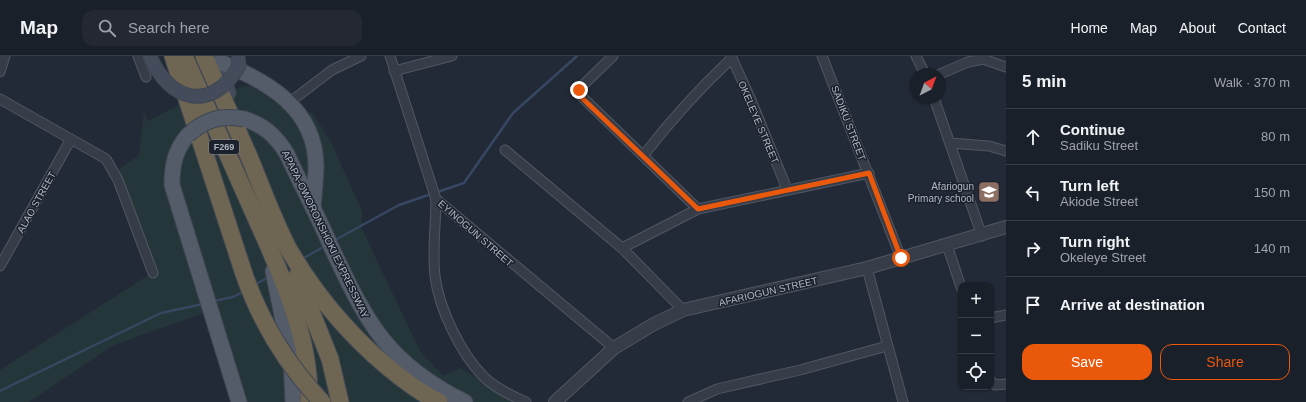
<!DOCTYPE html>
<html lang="en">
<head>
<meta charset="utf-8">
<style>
	body { margin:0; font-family:Helvetica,sans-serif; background:#232832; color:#f1f3f6 }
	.controls { position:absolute; right:12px; bottom:12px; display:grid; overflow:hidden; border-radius:8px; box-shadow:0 1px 3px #0004 }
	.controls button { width:36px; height:36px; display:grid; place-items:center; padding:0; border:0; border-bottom:1px solid #383e47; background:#1a202a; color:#f1f3f6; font:20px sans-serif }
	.compass { position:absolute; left:910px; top:12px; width:36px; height:36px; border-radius:50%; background:#1a202a; box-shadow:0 1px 3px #0004; rotate:41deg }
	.stop { position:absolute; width:12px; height:12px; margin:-9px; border:3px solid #ea580c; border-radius:50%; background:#fff }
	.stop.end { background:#ea580c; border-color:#fff; box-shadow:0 1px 4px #0008 }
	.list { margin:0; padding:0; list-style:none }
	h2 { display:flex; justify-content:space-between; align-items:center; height:52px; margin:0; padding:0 16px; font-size:17px }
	h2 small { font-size:13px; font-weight:400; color:#9fa3a8 }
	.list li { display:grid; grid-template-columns:26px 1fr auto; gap:12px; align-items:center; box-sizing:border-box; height:56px; padding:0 16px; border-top:1px solid #383e47 }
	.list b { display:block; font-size:15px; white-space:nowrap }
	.list p { margin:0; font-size:13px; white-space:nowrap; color:#9fa3a8 }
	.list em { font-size:13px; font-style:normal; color:#9fa3a8 }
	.actions { display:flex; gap:8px; padding:12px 16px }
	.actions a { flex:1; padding:9px 0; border:1px solid #ea580c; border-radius:12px; text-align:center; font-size:14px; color:#ea580c }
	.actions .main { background:#ea580c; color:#fff }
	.icon { flex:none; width:22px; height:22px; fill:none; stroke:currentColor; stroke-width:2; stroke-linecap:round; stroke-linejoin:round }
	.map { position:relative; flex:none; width:1006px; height:346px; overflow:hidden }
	header { display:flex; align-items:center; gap:24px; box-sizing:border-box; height:56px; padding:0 20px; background:#1a202a; border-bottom:1px solid #383e47 }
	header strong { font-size:19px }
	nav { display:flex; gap:22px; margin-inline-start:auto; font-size:14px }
	.search { width:280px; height:36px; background:#232832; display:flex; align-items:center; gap:10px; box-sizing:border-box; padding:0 14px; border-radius:12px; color:#9fa3a8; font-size:15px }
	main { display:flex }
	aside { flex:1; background:#1a202a }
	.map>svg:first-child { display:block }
	.green { fill:#243639 }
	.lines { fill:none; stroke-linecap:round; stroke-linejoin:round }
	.stream { stroke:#384761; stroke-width:2.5 }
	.minor-casing { stroke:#505763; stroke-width:11 }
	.tertiary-casing { stroke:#505763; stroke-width:14 }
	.secondary-casing { stroke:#3f4652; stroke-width:15 }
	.primary-casing { stroke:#3f4652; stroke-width:17 }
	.motorway-casing { stroke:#404753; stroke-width:19 }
	.minor { stroke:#363d48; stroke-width:9 }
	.tertiary { stroke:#363d48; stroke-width:12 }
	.secondary { stroke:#444c5b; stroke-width:13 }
	.primary { stroke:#545b69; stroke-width:15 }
	.motorway { stroke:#6e6553; stroke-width:17 }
	.secondary-bridge-casing { stroke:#3f4652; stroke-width:15; stroke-linecap:butt }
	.primary-bridge-casing { stroke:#3f4652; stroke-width:17; stroke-linecap:butt }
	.motorway-bridge-casing { stroke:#404753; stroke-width:19; stroke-linecap:butt }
	.secondary-bridge { stroke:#444c5b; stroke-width:13 }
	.primary-bridge { stroke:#545b69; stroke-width:15 }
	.motorway-bridge { stroke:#6e6553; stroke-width:17 }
	.route { stroke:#ea580c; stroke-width:5 }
	.labels { text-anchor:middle; stroke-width:3; stroke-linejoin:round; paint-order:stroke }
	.shield { fill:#1b222d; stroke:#838a97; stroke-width:1 }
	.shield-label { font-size:9px; font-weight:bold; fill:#b0b7c5 }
	.street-label { font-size:10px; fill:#b0b7c5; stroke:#1b222d }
	.poi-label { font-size:10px; fill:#b0b7c5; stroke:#1b222d; text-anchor:end }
</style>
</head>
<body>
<header>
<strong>Map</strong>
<div class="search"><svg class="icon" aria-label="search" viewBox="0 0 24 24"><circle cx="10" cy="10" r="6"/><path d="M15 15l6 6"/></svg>Search here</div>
<nav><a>Home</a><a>Map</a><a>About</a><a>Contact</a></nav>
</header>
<main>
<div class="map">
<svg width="1006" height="346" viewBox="0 0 1006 346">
	<rect width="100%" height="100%" fill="#222a38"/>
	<path class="green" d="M248,29L274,42L312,57L330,84L362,155V173L420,295L443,320L461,312L518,346H231L204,257L114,289L29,346H0V314L155,215L116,115L139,99L144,56L148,65L181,48Z"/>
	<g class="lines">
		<g class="stream">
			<path d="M335,184L399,149L464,127L513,57L577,0"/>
			<path d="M302,203L325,190"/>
			<path d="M254,229L269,221"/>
			<path d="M214,245L233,241L245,235"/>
			<path d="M0,335L161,257L203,248"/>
		</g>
		<g class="minor-casing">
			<g id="minor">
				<path d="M138,0L146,21"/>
				<path d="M390,0L436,143L614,292"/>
				<path d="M613,0L579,33L578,37L698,153"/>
				<path d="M731,0L751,44L787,133"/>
				<path d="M822,0L901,202"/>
				<path d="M916,0L925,18"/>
				<path d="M394,15L452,0"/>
				<path d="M0,16L5,0"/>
				<path d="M940,18L968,6L983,3L1006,11"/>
				<path d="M934,42L982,180"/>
				<path d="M0,43L106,103L118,124L153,217"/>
				<path d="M290,46L332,14L361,0"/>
				<path d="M950,87L989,90L1006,95"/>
				<path d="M505,94L622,192L683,254"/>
				<path d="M643,100C670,65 699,33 732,2"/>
				<path d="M436,143C436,168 432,195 435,220C439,253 461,298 484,321C495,332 512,340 526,346"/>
				<path d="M947,189L961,231"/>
				<path d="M622,192L698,153L869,117"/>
				<path d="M0,210L71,83"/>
				<path d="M867,212L903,346"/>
				<path d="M991,262L1006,259"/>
				<path d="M991,325L995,329L1006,328"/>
				<path d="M688,346L717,333L800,314L887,290"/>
			</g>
		</g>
		<g class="tertiary-casing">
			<path id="tertiary" d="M555,346L614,292L654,268L683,254L867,212L1006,171"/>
		</g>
		<g class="secondary-casing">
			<path id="secondary" d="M217,0L229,37"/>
		</g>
		<g class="primary-casing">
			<g id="primary">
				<path d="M220,6C267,25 315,52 316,109C316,123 314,138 313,152"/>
				<path d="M244,63C264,69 276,80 287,98C300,127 316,156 329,186C365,263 385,307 465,346"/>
				<path d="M188,79C175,94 172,109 172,129L239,346"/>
				<path d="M273,215L291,304L293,346"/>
			</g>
		</g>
		<g class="motorway-casing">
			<g id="motorway">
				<path d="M173,0L244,218"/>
				<path d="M184,0C205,48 227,96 248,144C276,208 311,275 309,346"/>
				<path d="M204,0C219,34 235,68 250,103C262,132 273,163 288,192C311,232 341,269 375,300C394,317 416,335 439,346"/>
				<path d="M297,220L330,303L340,346"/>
			</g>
		</g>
		<use href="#minor" class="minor"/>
		<use href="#tertiary" class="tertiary"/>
		<use href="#secondary" class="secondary"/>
		<use href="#primary" class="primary"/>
		<use href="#motorway" class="motorway"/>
		<g class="secondary-bridge-casing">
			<path id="secondary-bridge" d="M150,0C169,46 212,57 239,10L238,0"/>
		</g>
		<g class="primary-bridge-casing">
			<path id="primary-bridge" d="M188,79C206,63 220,59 244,63"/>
		</g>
		<g class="motorway-bridge-casing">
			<path id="motorway-bridge" d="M244,218C261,267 287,309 322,346"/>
		</g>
		<use href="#secondary-bridge" class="secondary-bridge"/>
		<use href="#primary-bridge" class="primary-bridge"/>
		<use href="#motorway-bridge" class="motorway-bridge"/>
	</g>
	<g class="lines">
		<path class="route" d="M579,34L580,40L698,153L869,117L901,202"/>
	</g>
	<defs>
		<g id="school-square" transform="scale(1.15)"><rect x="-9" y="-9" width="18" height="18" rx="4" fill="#8d6e63" stroke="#1b222d"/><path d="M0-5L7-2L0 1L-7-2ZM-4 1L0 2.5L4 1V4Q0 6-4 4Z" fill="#fff"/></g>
	</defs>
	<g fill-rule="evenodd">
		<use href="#school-square" x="989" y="136"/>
	</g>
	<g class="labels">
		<rect class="shield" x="209" y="84" width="30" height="14" rx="3"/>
		<g class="shield-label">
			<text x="224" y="94">F269</text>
		</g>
		<g class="street-label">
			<text transform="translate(759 66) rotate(67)" y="4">OKELEYE STREET</text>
			<text transform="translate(849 67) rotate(69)" y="4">SADIKU STREET</text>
			<text transform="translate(36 146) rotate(-61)" y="4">ALAO STREET</text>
			<text transform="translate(476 177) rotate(41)" y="4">EYINOGUN STREET</text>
			<text transform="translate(326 178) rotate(64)" y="4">APAPA-OWORONSHOKI EXPRESSWAY</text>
			<text transform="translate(768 235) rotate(-13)" y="4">AFARIOGUN STREET</text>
		</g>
		<g class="poi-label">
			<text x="974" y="134">Afariogun<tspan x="974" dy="12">Primary school</tspan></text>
		</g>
	</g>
</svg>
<div class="controls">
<button>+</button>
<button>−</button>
<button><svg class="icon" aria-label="locate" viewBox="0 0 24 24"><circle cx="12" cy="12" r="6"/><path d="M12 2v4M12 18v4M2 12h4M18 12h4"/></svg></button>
</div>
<svg class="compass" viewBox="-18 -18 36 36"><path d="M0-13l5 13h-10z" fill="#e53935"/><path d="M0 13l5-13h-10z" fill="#9fa3a8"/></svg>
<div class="stop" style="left:901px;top:202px"></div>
<div class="stop end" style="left:579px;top:34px"></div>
</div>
<aside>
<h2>5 min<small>Walk · 370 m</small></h2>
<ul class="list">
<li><svg class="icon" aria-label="ahead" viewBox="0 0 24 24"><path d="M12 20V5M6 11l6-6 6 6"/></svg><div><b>Continue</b><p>Sadiku Street</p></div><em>80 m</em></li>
<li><svg class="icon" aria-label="left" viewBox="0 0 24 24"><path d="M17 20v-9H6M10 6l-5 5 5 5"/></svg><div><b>Turn left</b><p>Akiode Street</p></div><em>150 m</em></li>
<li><svg class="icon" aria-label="right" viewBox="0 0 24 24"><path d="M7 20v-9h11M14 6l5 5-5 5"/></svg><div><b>Turn right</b><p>Okeleye Street</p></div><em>140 m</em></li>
<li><svg class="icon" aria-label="arrive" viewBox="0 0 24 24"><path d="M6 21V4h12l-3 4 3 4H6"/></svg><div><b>Arrive at destination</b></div></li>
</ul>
<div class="actions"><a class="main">Save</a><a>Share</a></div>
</aside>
</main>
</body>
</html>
